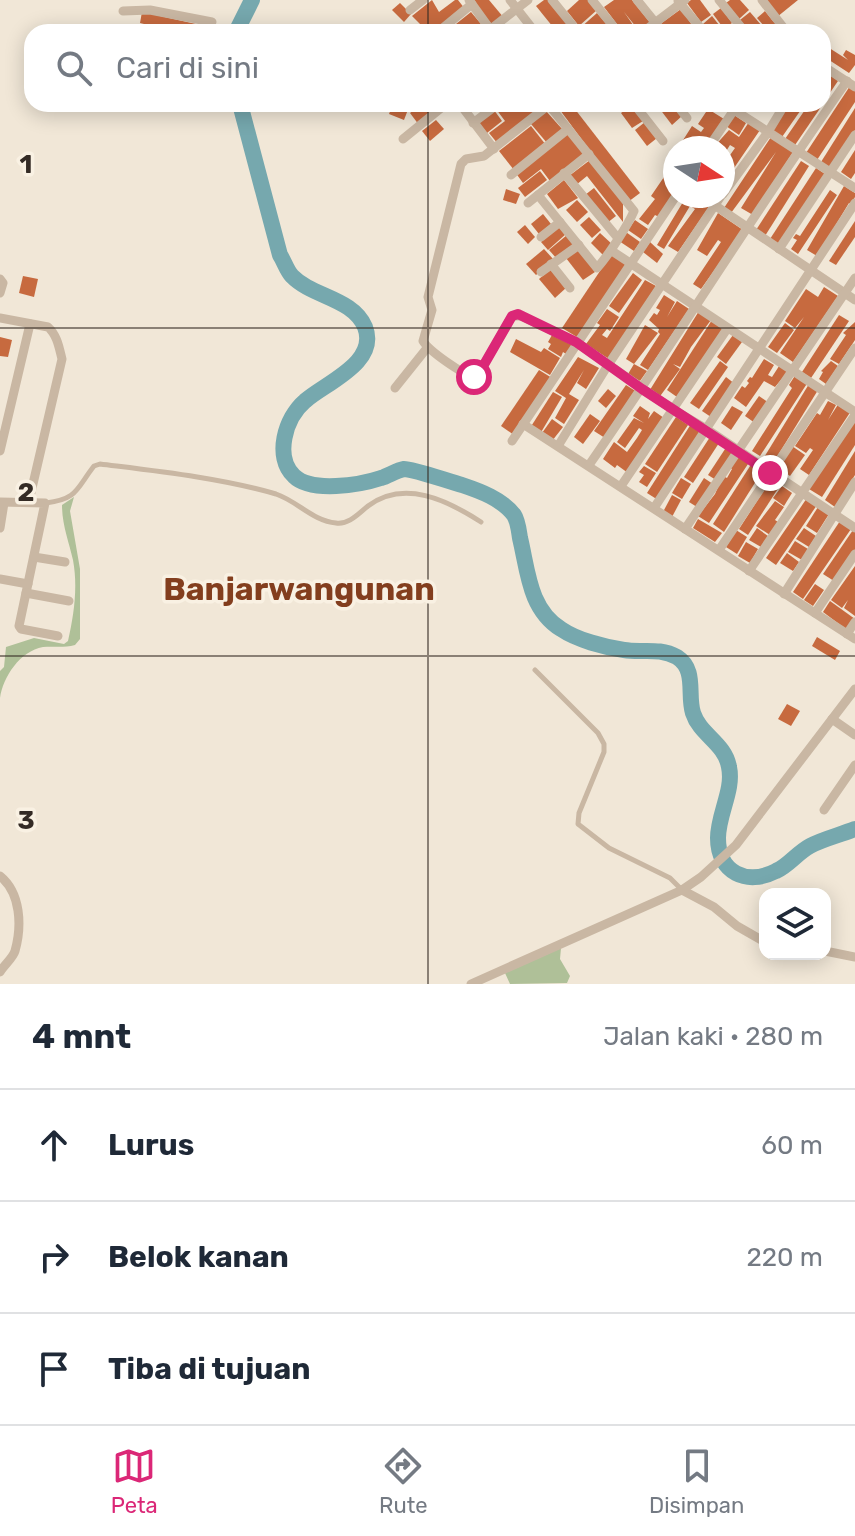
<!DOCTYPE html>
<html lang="id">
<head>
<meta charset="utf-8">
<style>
	body { margin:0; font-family:Rubik,sans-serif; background:#f2f2f3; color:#1f2937 }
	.controls { position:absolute; right:24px; bottom:24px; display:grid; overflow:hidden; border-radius:16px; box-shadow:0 4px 20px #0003 }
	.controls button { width:72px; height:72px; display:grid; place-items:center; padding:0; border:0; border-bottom:2px solid #e0e1e3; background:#fff; color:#1f2937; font:40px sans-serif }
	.compass { position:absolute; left:663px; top:136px; width:72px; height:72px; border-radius:50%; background:#fff; box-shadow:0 4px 20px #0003; rotate:102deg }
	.stop { position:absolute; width:24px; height:24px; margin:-18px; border:6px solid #db2777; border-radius:50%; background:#fff }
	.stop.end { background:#db2777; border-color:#fff; box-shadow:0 2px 8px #0008 }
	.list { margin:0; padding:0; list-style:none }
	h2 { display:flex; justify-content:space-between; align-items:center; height:104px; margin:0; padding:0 32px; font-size:34px }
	h2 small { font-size:26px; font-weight:400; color:#747a83 }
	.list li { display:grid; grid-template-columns:52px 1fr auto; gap:24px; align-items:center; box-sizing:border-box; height:112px; padding:0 32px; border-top:2px solid #e0e1e3 }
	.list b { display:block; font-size:30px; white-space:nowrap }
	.list em { font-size:26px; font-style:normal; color:#747a83 }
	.icon { flex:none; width:44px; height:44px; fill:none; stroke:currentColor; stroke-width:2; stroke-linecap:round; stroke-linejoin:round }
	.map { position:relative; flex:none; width:855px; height:984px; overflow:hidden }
	.search { position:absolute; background:#fff; box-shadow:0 4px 20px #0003; left:24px; right:24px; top:24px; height:88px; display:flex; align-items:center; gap:20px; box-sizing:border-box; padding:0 28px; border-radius:24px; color:#747a83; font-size:30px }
	.sheet { height:440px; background:#fff }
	nav { display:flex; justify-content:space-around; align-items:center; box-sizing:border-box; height:112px; border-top:2px solid #e0e1e3; background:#fff; font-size:22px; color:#747a83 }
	nav a { display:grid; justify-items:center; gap:4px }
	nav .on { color:#db2777 }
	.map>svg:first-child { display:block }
	.green { fill:#afc098 }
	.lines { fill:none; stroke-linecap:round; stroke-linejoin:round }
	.river { stroke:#76a8ae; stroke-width:16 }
	.building { fill:#c76a3f }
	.lane { stroke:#c9b7a3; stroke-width:5 }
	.street { stroke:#c9b7a3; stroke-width:9 }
	.route { stroke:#db2777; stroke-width:10 }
	.grid { fill:none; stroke:#342b25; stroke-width:2; stroke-opacity:0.55 }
	.labels { text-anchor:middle; stroke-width:7; stroke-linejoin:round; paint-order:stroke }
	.quarter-label { font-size:32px; font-weight:bold; fill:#833e1e; stroke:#f9f1e3 }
	.grid-label { font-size:26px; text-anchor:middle; font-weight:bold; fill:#342b25; stroke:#f9f1e3; stroke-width:7; stroke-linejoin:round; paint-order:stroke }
</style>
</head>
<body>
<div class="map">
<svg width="855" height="984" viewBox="0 0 855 984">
	<rect width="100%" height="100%" fill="#f1e7d7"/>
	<g class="green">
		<path d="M74,497L70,511L80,569V639L75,645C64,648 54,646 43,647C20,651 3,677 0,698V671L4,667L6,647L34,638L64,644L68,641C74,615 78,587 73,560C69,542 62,525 62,505Z"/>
		<path d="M561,948L560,959L570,976L567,983L510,984L505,973Z"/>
	</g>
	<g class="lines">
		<g class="river">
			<path d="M236,32L252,0"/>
			<path d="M240,104L280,255C284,261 287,271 292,276C312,297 353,298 365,327C379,363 325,383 305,401C285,418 274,457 294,476C311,493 360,485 381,478C388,476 397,470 404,469C414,469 450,482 462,485C480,491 502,499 514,515C518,521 519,532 520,538C528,571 529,609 561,629C577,640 604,647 624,650C642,653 659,647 677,657C697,670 687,694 693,713C700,735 725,743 729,767C734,790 718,814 718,838C718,873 747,886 776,871C788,866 797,853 810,846C823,839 840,835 855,829"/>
		</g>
	</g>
	<g class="building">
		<path d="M432,0L439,12L455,0H458L465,9L435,32H428L412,16Z"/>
		<path d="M471,0H489L504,18L494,27Z"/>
		<path d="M544,0H548L574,32H557L536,6Z"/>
		<path d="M579,0H589L597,10L579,26L567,11Z"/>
		<path d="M614,0H632L651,24L640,32L624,12L638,32H623L604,7Z"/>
		<path d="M691,0H700L711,15L701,22L687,3Z"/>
		<path d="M730,0H740L749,10L739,19L726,3Z"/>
		<path d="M764,0H798L777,17Z"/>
		<path d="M400,3L411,14L404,22L392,10Z"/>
		<path d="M721,8L732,23L724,29L713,14Z"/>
		<path d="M681,9L694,28L688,32H665L659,25Z"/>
		<path d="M765,11L772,20L784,32H758L764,26L757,18Z"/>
		<path d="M142,12L214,28L213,32H184L148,25L140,23Z"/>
		<path d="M471,12L486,30L466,32L472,25L464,32H446Z"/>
		<path d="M750,12L762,26L755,32H750L740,20Z"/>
		<path d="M597,13L608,26L601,32H584L580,28Z"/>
		<path d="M712,16L723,30L721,32H709L703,24Z"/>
		<path d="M823,44L848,60L843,55L846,50L855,55V65L849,73L823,56Z"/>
		<path d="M829,74L838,81L823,103V83Z"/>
		<path d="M850,86L855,90V102L817,160L806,153Z"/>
		<path d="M393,104L409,107L404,120L389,114Z"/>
		<path d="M421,104H424L432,114L419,125L410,113Z"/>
		<path d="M503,104H539L543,108L498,144L489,133L505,121L496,109Z"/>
		<path d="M559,104H571L640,193L628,202L557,106Z"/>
		<path d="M656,104H672L682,116L672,125Z"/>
		<path d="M788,104H805L782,137L771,129Z"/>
		<path d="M809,104H823L795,145L785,139Z"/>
		<path d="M632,105L643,121L632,128L621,113Z"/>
		<path d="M855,108V130L831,168L821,162Z"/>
		<path d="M708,109L724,119L705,148H678L692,126L701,132L704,128L698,124Z"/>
		<path d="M494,110L502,121L487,133L479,123Z"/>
		<path d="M546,111L563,130L547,143L531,124Z"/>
		<path d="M734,115L746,123L739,135L726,126Z"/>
		<path d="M436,120L444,129L430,141L422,131Z"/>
		<path d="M645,122L657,138L647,146L635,130Z"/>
		<path d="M749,122L760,130L732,171L723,165L735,148L730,145L723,156V148H713L729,130L739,137Z"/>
		<path d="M531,126L546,145L514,170L499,151Z"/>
		<path d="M566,132L585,153L550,181L541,169L523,183L515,172Z"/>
		<path d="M771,137L793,152L753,215L741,208L776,152L731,213L724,208Z"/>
		<path d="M855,150V173L851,179L841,172Z"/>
		<path d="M590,160L623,203V222L587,176L576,185L569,176Z"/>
		<path d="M801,161L809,166L765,236L756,230Z"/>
		<path d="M816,168L825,174L780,245L770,239Z"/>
		<path d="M540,171L547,180L525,197L518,188Z"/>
		<path d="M664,177L675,184V191L659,217L655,215L648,225L639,219L655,199L651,196Z"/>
		<path d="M564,180L578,198L558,209L547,194Z"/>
		<path d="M844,186L855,193V197L851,204L849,203L817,256L807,250Z"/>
		<path d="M594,188L616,216L607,223L585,195Z"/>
		<path d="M506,189L520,194L516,204L503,200Z"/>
		<path d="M830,190L837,195L798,254L791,249L797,240L793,238L796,234L800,236Z"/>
		<path d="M680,196H692L709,207L678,252L668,246L695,209L690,206L664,249L657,245L683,202L678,199Z"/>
		<path d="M577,200L588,212L577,222L566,210Z"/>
		<path d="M718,213L743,230L701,289L693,284L721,242L718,240L707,256L697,250Z"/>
		<path d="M543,214L551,224L539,234L531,224Z"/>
		<path d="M589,217L601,230L592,238L580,225Z"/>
		<path d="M635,220L648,229L641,239L628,230Z"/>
		<path d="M855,221V237L836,265L829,261Z"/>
		<path d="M525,225L535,237L528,244L517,232Z"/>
		<path d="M559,226L566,234L548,250L541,242Z"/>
		<path d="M623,230L640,242L634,251L616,239Z"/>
		<path d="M600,233L613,245L603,255L591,243Z"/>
		<path d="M567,235L575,244L557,259L549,250Z"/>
		<path d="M650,242L663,254L657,263L643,252Z"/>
		<path d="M544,249L554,260L536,275L526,264Z"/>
		<path d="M578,249L595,272L583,280L566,258Z"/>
		<path d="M612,253L627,263L577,337L562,328Z"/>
		<path d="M551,269L567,287L555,298L539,279Z"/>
		<path d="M633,273L642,280L619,313L609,306Z"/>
		<path d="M23,276L38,279L34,297L19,293Z"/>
		<path d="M645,280L656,286L609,359L586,344L600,325L597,323L607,309L619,317L610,331L607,329L602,335L607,338Z"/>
		<path d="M824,287L838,296L793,362L780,353L804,317L795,328L785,321L806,289L818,297Z"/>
		<path d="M664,295L675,302L667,317L677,301L689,309L648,370L640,365L660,334L658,332L659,329L649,320L654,313L657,315L660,310L656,308Z"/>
		<path d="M699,311L711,320L691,347L680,367L673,364L680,369L658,399L648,393Z"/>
		<path d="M839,315L849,321L811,378L802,372Z"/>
		<path d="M712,320L724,328L677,397L667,390Z"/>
		<path d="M855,322V340L839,364L830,359L846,335L843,333Z"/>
		<path d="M785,323L794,330L777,353L768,347Z"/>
		<path d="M645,325L658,333L634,364L626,359Z"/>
		<path d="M552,335L572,345L566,354L563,352L561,357L548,349L551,344L548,342Z"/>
		<path d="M733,335L742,342L726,364L717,357Z"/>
		<path d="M0,337L12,340L8,357L0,356Z"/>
		<path d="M516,339L541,352L544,348L560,358L550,375L510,352Z"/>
		<path d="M578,357L599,368L586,389L577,383L584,370L569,394L579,400L564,424L555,418L566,398L555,391Z"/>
		<path d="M764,359L774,365L768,375L772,377L781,363L790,369L775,387L764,381L746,407L734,398L742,386L745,388L749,383L747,381L750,377L752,378Z"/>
		<path d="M720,361L728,367L699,409L690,403Z"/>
		<path d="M831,361L838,366L826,384L819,379L823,372L821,371Z"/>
		<path d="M634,364L647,371L640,381L628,374Z"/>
		<path d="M539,370L552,378L514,435L501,426Z"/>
		<path d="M796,374L808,382L760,456L752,451L792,388L789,385Z"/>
		<path d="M726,377L735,384L711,417L702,411Z"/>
		<path d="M809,384L818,390L772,465L763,459Z"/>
		<path d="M626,385L637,392L605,438L594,431Z"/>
		<path d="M608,389L616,396L606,408L598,401Z"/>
		<path d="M553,392L562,397L540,434L530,428Z"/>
		<path d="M759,396L769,403L755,423L745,416Z"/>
		<path d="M828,401L836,405L828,420L839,403L851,411L809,475L800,469L813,450L810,448L806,453L795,446L817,413L820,415Z"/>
		<path d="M640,406L650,413L648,419L654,411L664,418L628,473L617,465L615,468L603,459L614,442L627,452L637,438L642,430L639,428L625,448L617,442L634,418L644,423L633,416Z"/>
		<path d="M732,406L743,412L731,430L721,423Z"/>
		<path d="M590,414L600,421L583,444L574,437Z"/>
		<path d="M855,416V445L822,497L809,489Z"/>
		<path d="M676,417L688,425L657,472L645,464Z"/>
		<path d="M552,419L563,427L552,441L542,433Z"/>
		<path d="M691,424L702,431L658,500L647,493Z"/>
		<path d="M710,437L719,443L693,483L684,477Z"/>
		<path d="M727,446L734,451L716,480L708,475Z"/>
		<path d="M792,446L805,455L790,476L778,467Z"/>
		<path d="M855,451V475L835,507L825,500Z"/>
		<path d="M738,453L750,461L709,523L698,516L715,494L723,476L727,478L732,469L729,467Z"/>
		<path d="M752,463L763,470L724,532L713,524Z"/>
		<path d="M644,466L656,473L647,487L639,482L644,475L639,472Z"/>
		<path d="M681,478L691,484L682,499L672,493Z"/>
		<path d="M704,478L713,484L697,507L689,502Z"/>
		<path d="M772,478L781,484L748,535L739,529Z"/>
		<path d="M782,486L792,493L784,506L773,498Z"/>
		<path d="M672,495L681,500L672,517L663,512Z"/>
		<path d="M807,498L817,505L776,565L766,558Z"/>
		<path d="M775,501L784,507L775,520L778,522L770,535L756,526Z"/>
		<path d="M818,507L829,514L817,533L806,526Z"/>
		<path d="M698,519L722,533L715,542L693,528Z"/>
		<path d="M840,521L851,529L803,599L793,592Z"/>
		<path d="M855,527V550L834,581L823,574Z"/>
		<path d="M757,528L768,536L761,547L749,540Z"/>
		<path d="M804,528L816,536L809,547L796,539Z"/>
		<path d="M736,530L747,537L737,554L726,547Z"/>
		<path d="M795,541L808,549L802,560L788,552Z"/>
		<path d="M746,542L758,549L750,563L738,556Z"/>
		<path d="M787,553L799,562L793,571L780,563Z"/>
		<path d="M855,566V616L844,608L848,600L842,608L831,600Z"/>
		<path d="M815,584L824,590L813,606L804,600Z"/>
		<path d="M830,601L855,619L847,630L823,612Z"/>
		<path d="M817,637L840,651L835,660L812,646Z"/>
		<path d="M787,704L800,711L791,726L778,719Z"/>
	</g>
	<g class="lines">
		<g class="lane">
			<path d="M46,503C78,499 76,489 94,466L100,464C156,471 221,478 276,494C297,501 313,521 336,523C349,525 359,513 368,506C404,479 447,500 481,522"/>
			<path d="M535,670L598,733L604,744V752L579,813L578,824L609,848L670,878L681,889"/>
		</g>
		<g class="street">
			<path d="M469,0L492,32"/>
			<path d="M510,0L535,32"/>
			<path d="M552,0L578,32"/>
			<path d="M592,0L618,32"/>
			<path d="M637,0L663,32"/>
			<path d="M719,0L745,32"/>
			<path d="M762,0L783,27"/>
			<path d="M678,1L704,32"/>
			<path d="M410,10L423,0"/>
			<path d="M123,11L150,10L212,22"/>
			<path d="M438,32L472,4"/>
			<path d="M487,32L528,0"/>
			<path d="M643,32L685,0"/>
			<path d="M823,66L855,87"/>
			<path d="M460,104L494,149"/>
			<path d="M550,104L484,156L466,159L461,164L428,297L432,310L423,341C429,351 462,374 474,377L478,375L512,316H521L576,342L672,409L708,430L855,528"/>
			<path d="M634,104L663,141"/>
			<path d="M676,104L687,118"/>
			<path d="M725,104L855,188"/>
			<path d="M473,123L498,104"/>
			<path d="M403,139L446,104"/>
			<path d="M708,148L734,110L742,104"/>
			<path d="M564,173L617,237"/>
			<path d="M511,175L568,129"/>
			<path d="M723,194L768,132L785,104"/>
			<path d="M538,195L597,268C608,256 628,225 634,211L548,104"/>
			<path d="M701,196L855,300"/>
			<path d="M528,203L589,154"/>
			<path d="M541,237L560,222"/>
			<path d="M779,249L855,135"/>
			<path d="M612,251L855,412"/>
			<path d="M551,264L570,288"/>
			<path d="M541,272L579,245"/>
			<path d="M0,279L3,283L0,293"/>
			<path d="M0,318L48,327C57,335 59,347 62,359L29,501"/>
			<path d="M395,388L427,348"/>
			<path d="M523,424L855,639"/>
			<path d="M512,441L676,196"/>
			<path d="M558,446L608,365L721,196"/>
			<path d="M0,451L30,324"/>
			<path d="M589,465C677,338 758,207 847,81"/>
			<path d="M621,486L727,329"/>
			<path d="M0,502L45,503L19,626L21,629L58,636"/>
			<path d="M654,508L855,203"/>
			<path d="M0,528L4,503"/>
			<path d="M685,529L855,278"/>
			<path d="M719,550L855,348"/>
			<path d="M34,557L65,562"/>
			<path d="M749,571L855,415"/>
			<path d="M0,579L28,584"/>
			<path d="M26,593L69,601"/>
			<path d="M784,594L855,482"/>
			<path d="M815,613L855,554"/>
			<path d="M847,634L855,622"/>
			<path d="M832,719L855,735"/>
			<path d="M824,810L855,765"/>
			<path d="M0,876C21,893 22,926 15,951C13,958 4,965 0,972"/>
			<path d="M682,890L714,907L737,926L765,942"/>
			<path d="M825,951L855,957"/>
			<path d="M471,984L682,890L701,877L736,845L855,689"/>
		</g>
	</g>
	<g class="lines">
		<path class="route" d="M474,377L478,375L512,316L518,314L576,342L642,389L770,473"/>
	</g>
	<path class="grid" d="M428,0V32M428,104V984M0,328H855M0,656H855"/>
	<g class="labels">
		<g class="quarter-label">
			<text x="299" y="600">Banjarwangunan</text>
		</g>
	</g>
	<g class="grid-label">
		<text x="26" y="173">1</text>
		<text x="26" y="501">2</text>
		<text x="26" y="829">3</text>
	</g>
</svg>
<div class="controls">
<button><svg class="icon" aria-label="layers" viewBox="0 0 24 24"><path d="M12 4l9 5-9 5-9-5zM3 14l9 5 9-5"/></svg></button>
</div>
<svg class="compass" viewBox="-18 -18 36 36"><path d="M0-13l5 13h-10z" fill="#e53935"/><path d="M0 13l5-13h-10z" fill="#747a83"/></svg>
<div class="stop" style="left:474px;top:377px"></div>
<div class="stop end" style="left:770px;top:473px"></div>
<div class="search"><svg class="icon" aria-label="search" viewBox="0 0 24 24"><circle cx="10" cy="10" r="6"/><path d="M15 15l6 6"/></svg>Cari di sini</div>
</div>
<section class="sheet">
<h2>4 mnt<small>Jalan kaki · 280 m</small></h2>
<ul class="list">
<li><svg class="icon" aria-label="ahead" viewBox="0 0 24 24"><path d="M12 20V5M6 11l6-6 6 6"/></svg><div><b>Lurus</b></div><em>60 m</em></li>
<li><svg class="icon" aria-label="right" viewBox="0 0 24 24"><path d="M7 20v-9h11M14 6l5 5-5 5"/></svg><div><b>Belok kanan</b></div><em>220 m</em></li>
<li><svg class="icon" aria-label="arrive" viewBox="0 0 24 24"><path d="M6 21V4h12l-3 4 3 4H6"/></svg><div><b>Tiba di tujuan</b></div></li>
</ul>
</section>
<nav>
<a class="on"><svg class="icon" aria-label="map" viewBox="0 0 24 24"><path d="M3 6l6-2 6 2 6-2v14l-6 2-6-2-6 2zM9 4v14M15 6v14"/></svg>Peta</a>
<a><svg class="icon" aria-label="directions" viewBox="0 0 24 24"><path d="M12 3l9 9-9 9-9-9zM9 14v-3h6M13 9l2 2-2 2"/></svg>Rute</a>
<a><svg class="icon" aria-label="saved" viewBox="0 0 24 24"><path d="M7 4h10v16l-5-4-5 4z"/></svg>Disimpan</a>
</nav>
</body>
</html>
